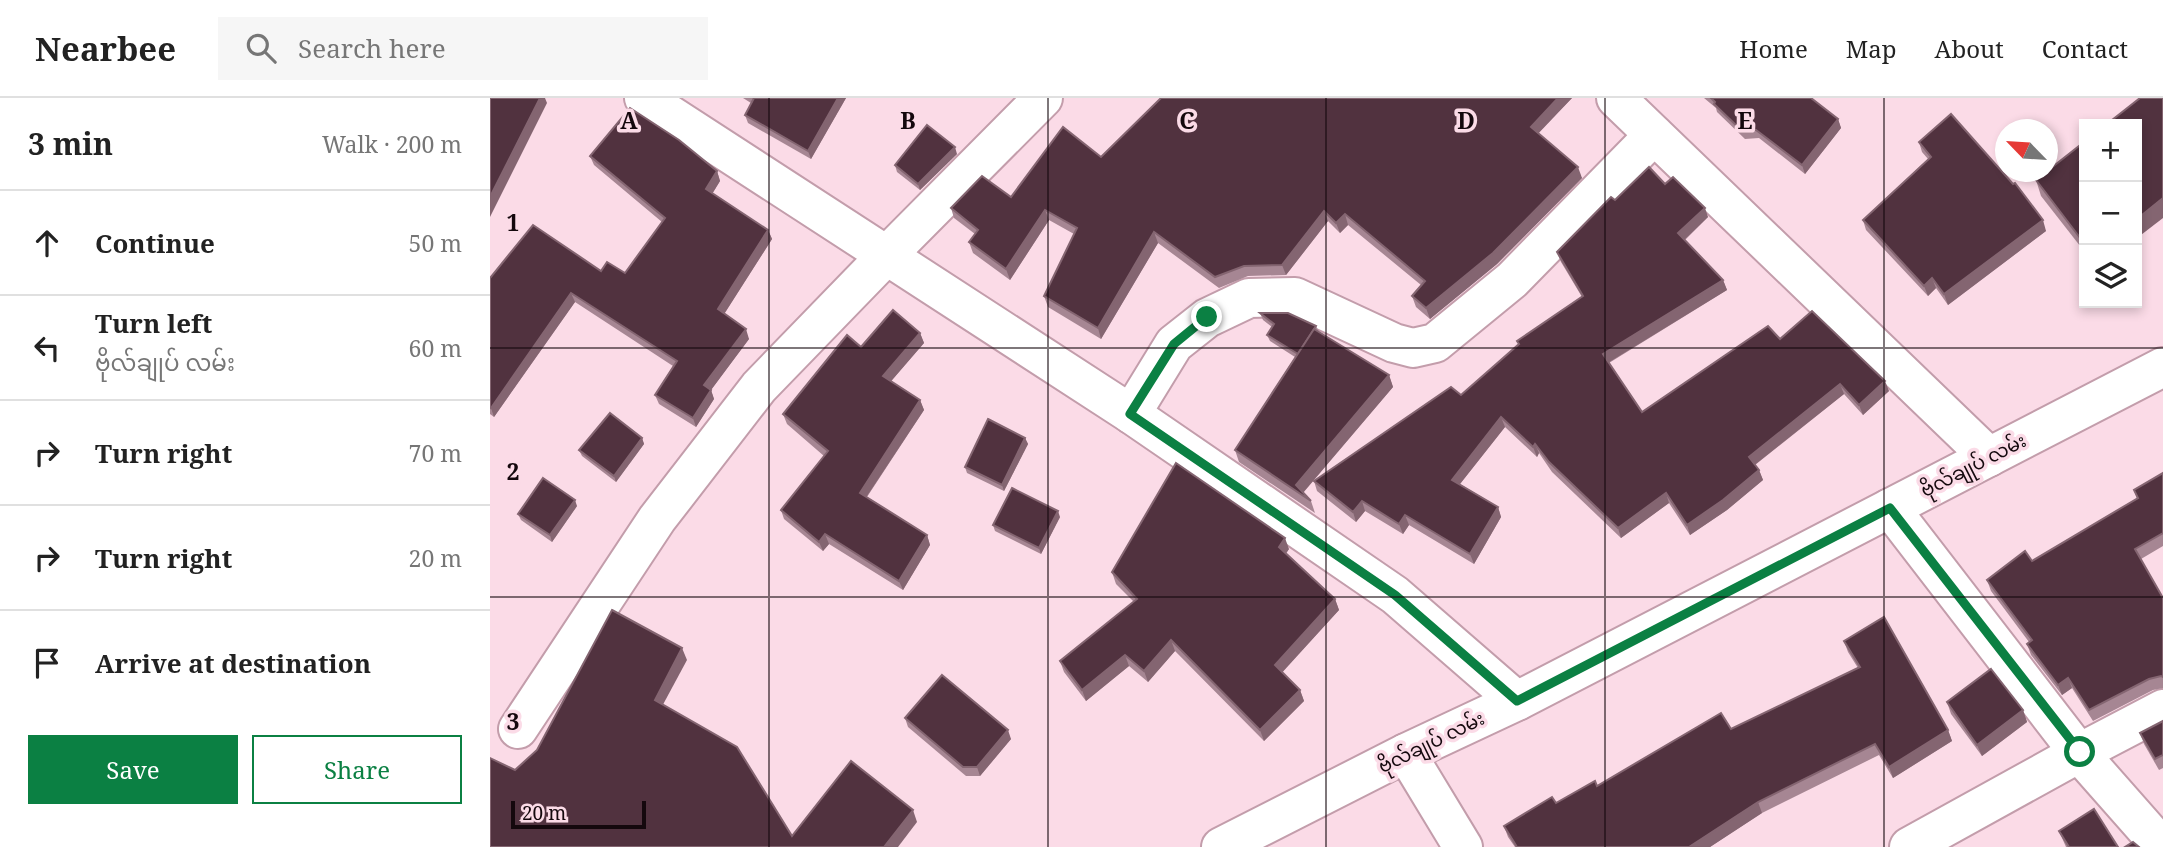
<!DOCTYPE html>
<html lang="en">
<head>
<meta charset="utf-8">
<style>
	body { margin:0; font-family:"Noto Serif","Noto Sans Myanmar",serif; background:#f6f6f6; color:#222 }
	.controls { position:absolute; right:21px; top:21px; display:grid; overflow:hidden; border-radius:0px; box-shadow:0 4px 10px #0003 }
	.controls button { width:63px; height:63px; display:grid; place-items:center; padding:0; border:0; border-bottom:2px solid #e0e0e0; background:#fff; color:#222; font:35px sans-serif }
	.compass { position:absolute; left:1505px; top:21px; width:63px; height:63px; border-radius:50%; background:#fff; box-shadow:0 4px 10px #0003; rotate:295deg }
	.scale { position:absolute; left:21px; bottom:18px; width:135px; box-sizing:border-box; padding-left:7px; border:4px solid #14080d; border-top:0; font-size:19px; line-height:24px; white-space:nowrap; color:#14080d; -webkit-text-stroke:5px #fbdbe7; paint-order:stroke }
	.stop { position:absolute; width:21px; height:21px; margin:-16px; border:5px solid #0b8043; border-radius:50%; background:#fff }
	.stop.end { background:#0b8043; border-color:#fff; box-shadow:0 2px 7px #0008 }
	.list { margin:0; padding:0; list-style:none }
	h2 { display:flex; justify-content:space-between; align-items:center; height:91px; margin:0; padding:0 28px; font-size:30px }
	h2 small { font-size:23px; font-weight:400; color:#767676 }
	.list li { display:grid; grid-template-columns:46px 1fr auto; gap:21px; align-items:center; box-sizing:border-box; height:105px; padding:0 28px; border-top:2px solid #e0e0e0 }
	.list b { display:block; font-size:26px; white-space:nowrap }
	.list p { margin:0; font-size:23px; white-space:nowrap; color:#767676 }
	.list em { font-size:23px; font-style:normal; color:#767676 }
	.actions { display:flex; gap:14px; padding:21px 28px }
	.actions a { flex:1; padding:16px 0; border:2px solid #0b8043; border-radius:0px; text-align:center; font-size:24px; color:#0b8043 }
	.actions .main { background:#0b8043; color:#fff }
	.icon { flex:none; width:38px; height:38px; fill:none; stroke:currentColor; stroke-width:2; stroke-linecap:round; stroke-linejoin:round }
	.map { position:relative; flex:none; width:1673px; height:749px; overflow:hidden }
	header { display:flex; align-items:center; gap:42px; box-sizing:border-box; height:98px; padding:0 35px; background:#fff; border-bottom:2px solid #e0e0e0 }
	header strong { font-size:33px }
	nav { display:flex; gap:38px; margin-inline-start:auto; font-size:24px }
	.search { width:490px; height:63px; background:#f6f6f6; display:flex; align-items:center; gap:18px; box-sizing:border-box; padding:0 24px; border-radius:0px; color:#767676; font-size:26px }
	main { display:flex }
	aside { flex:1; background:#fff }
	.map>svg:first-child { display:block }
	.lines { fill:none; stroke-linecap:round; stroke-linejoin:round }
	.minor-casing { stroke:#c39dab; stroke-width:42 }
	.minor { stroke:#fff; stroke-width:38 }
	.wall { fill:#a68693 }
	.shaded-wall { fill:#846571 }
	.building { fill:#51323f; stroke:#846571; stroke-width:2 }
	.route { stroke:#0b8043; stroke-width:9 }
	.grid { fill:none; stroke:#14080d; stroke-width:2; stroke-opacity:0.55 }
	.labels { text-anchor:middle; stroke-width:7; stroke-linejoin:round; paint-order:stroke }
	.street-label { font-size:19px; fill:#14080d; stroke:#fbdbe7 }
	.grid-label { font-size:23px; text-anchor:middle; font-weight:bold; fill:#14080d; stroke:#fbdbe7; stroke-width:7; stroke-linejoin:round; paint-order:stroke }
</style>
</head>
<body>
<header>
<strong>Nearbee</strong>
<div class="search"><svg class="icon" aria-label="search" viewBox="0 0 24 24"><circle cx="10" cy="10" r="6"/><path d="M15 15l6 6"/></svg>Search here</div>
<nav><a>Home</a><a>Map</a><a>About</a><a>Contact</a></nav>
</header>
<main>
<aside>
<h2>3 min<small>Walk · 200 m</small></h2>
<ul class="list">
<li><svg class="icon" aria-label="ahead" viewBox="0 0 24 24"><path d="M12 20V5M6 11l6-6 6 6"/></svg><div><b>Continue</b></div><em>50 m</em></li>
<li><svg class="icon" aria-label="left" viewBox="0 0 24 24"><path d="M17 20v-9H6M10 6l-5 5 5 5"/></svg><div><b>Turn left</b><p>ဗိုလ်ချုပ် လမ်း</p></div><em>60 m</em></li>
<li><svg class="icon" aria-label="right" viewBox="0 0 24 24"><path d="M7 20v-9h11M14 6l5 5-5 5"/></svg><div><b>Turn right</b></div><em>70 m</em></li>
<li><svg class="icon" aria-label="right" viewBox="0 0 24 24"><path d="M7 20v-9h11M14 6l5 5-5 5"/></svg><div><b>Turn right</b></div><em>20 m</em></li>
<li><svg class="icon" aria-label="arrive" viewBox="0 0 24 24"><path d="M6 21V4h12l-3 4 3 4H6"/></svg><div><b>Arrive at destination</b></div></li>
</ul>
<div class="actions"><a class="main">Save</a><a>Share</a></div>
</aside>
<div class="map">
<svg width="1673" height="749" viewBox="0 0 1673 749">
	<rect width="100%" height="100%" fill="#fbdbe7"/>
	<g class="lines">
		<g class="minor-casing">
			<g id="minor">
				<path d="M154,0L641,316L905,497L1027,603"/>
				<path d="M1126,0L1499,359"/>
				<path d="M641,316L684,246L717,220L759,200L805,199L904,245L923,250L945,245L1022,182L1164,37"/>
				<path d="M1400,410L1589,655L1672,749"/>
				<path d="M28,631L167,421L269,289L397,157L553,0"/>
				<path d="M916,655L973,749"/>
				<path d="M731,749L916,655L1027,603L1673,269"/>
				<path d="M1419,749L1589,655L1673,611"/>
			</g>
		</g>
		<use href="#minor" class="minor"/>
	</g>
	<g class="wall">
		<path d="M253,0H356L321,61L258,25L255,17L261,5Z"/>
		<path d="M671,0H1082L1048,35L1092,80L1007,166L940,221L926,209L922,198L931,187L858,127L850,135L838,123L796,177L758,178L729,190L668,145L611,241L558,209L554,198L584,136L559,122L520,182L483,155L479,144L485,136L464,120L461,110L521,99L611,59Z"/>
		<path d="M1214,0H1321L1348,21L1351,30L1315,76L1269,40L1255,41L1227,14L1226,10Z"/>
		<path d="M1429,44L1556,133L1458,207L1446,190L1438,198L1376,132L1373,122L1438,61L1432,54Z"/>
		<path d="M1594,44V153L1551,98L1546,82Z"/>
		<path d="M467,56L430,92L407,74L405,67Z"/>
		<path d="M100,58L227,73L230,83L222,96L278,132L282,141L234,216L259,241L221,292L224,301L206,329L169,306L165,297L183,268L85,204L4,319L0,316V180L111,173L135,175L172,124L104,67Z"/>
		<path d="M1175,86L1218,119L1195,142L1233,182L1237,192L1119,265L1152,314L1290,241L1399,293L1373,317L1354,296L1265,367L1269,372L1273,382L1237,412L1200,437L1179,405L1131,440L1062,374L1049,355L1047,359L1015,329L970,386L1008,409L1011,419L984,466L919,427L913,436L875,413L866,424L827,393L824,383L971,297L1029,247L1027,243L1092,199L1071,164L1067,154L1125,102Z"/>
		<path d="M770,215L826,228L829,234L899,277L903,289L813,395L821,403L825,415L749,364L745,352L805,259L780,243L777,237L782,229L773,222Z"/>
		<path d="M430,235L434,245L401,283L430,302L434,312L377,399L437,437L440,447L413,492L339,446L333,453L294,421L291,412L334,358L297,326L293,316L371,249Z"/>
		<path d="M152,340L154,346L126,384L92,358L89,352Z"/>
		<path d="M535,340L538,346L514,393L477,375L475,369Z"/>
		<path d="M1673,375V448L1651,461L1673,500V590L1663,592L1603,623L1582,590L1572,597L1541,557L1537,546L1539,544L1501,493L1497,482L1542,463L1647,401L1644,392Z"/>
		<path d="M87,408L62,444L31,422L28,416Z"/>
		<path d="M570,419L551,456L505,433L503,427Z"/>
		<path d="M799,451L796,455L845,501L849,512L792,574L810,592L814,603L774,643L685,553L658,584L639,568L596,603L574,574L570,563L644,504L626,486L622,474Z"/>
		<path d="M1354,543L1458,632L1462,643L1403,680L1389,657L1272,715L1220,749H1025L1018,739L1014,728L1066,705L1241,631L1368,570L1358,554Z"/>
		<path d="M1457,604L1533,612L1537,624L1492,658L1461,616Z"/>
		<path d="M415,620L521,641L490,678H476L418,629Z"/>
		<path d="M1673,623V670L1669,672L1654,646L1650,635Z"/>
		<path d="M1569,733L1628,749H1576Z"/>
	</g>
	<g class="shaded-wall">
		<path d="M50,0H55L57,5L0,119V99Z"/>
		<path d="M348,0H356L321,61L318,53Z"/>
		<path d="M1068,0H1082L1045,39L1041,29Z"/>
		<path d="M1348,21L1351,30L1315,76L1312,67Z"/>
		<path d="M465,49L467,56L430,92L428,86Z"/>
		<path d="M1088,69L1092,80L1007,166L940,221L936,210Z"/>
		<path d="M227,73L230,83L219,101L216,91Z"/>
		<path d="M1673,100V120L1647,140V121Z"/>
		<path d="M1215,110L1218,119L1192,144L1188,135Z"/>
		<path d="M555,112L559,122L520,182L516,171Z"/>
		<path d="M834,113L838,123L796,177L792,167Z"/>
		<path d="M855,116L858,127L850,135L846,125Z"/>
		<path d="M1553,122L1556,133L1458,207L1454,196Z"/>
		<path d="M278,132L282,141L231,221L228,211Z"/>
		<path d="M664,134L668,145L611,241L608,230Z"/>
		<path d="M1442,180L1446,190L1438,198L1434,188Z"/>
		<path d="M1233,182L1237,192L1116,266L1113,256Z"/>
		<path d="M81,195L85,204L4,319L1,310Z"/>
		<path d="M256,231L259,241L221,292L224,301L206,329L203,320L214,287Z"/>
		<path d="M430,235L434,245L397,288L393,278Z"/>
		<path d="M899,277L903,289L811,397L806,387Z"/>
		<path d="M1395,283L1399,293L1373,317L1369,307Z"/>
		<path d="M1350,286L1354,296L1262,369L1259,359Z"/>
		<path d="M430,302L434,312L373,404L370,395Z"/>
		<path d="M1011,319L1015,329L966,391L962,382Z"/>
		<path d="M152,340L154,346L126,384L124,378Z"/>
		<path d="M535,340L538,346L514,393L512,387Z"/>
		<path d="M1045,346L1049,355L1047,359L1043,349Z"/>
		<path d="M1269,372L1273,382L1237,412L1200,437L1197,427Z"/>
		<path d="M1176,395L1179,405L1131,440L1128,430Z"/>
		<path d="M85,402L87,408L62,444L60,437Z"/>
		<path d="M872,403L875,413L866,424L863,414Z"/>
		<path d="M1008,409L1011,419L984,466L980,456Z"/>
		<path d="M568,413L570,419L551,456L549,450Z"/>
		<path d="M915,417L919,427L913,436L909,426Z"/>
		<path d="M335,436L339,446L333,453L329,444Z"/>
		<path d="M437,437L440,447L413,492L409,483Z"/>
		<path d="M795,440L799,451L793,460L789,449Z"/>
		<path d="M845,501L849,512L789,578L785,567Z"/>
		<path d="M681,542L685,553L658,584L654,573Z"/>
		<path d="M192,550L197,562L169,614L165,602Z"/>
		<path d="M635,557L639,568L596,603L592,592Z"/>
		<path d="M1578,580L1582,590L1572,597L1568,587Z"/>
		<path d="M810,592L814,603L774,643L770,632Z"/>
		<path d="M1533,612L1537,624L1492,658L1487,647Z"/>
		<path d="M518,632L521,641L490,678L487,669Z"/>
		<path d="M1458,632L1462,643L1403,680L1399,669Z"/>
		<path d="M1268,704L1272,715L1220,749H1199Z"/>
		<path d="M423,712L427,724L408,749H394Z"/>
	</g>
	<g class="building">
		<path d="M0,0H50L0,99Z"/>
		<path d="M264,0H348L318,53L255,17Z"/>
		<path d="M671,0H1068L1041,29L1088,69L1003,155L936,210L922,198L935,183L855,116L846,125L834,113L792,167L754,168L725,179L664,134L608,230L554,198L587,130L555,112L516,171L479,144L488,132L461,110L492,78L521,99L573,29L611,59Z"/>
		<path d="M1221,0H1321L1348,21L1312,67L1266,32H1251L1224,6L1225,4Z"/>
		<path d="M1650,0H1673V100L1647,121V26H1617Z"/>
		<path d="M140,10L189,42L227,73L216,91L278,132L228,211L256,231L214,287L221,292L203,320L165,297L187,263L81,195L1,310L0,309V180L43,127L111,173L117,164L135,175L175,120L100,58Z"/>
		<path d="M1461,16L1523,86L1525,85L1553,122L1454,196L1442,180L1434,188L1373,122L1441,59L1429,44Z"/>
		<path d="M437,27L465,49L428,86L405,67Z"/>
		<path d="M1594,44V145L1546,82Z"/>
		<path d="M1159,69L1175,86L1183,79L1215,110L1188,135L1233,182L1113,256L1152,314L1278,228L1290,241L1322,213L1395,283L1369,307L1350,286L1259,359L1269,372L1233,402L1197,427L1176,395L1128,430L1059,364L1045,346L1043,349L1011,319L962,382L1008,409L980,456L915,417L909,426L872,403L863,414L824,383L961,289L971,297L1029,246L1027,243L1093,198L1067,154L1121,99L1125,102Z"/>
		<path d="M403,212L430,235L393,278L430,302L370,395L437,437L409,483L335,436L329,444L291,412L338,353L293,316L357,237L371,249Z"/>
		<path d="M770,215H798L826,228L808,256L777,237L784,226Z"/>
		<path d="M824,231L899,277L806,387L821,403L745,352Z"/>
		<path d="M120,315L152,340L124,378L89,352Z"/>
		<path d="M498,321L535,340L512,387L475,369Z"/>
		<path d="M686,365L795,440L789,449L845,501L785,567L810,592L770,632L681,542L654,573L635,557L592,592L570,563L647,501L622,474Z"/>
		<path d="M1673,375V435L1645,451L1673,500V579L1671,578L1659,581L1599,612L1578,580L1568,587L1537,546L1542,542L1497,482L1535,453L1542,463L1648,400L1644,392Z"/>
		<path d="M53,380L85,402L60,437L28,416Z"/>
		<path d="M522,390L568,413L549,450L503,427Z"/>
		<path d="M122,512L192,550L165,602L247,649L302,738L361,663L423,712L394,749H0V660L25,672L47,652Z"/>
		<path d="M1394,519L1458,632L1399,669L1385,646L1268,704L1199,749H1027L1014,728L1062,699L1066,705L1105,683L1107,688L1231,615L1241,631L1370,569L1354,543Z"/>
		<path d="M1501,571L1533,612L1487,647L1457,604Z"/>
		<path d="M452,577L518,632L487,669H473L415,620Z"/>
		<path d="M1673,623V657L1665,661L1650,635Z"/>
		<path d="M1604,711L1628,749H1579L1569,733Z"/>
		<path d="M1643,744L1649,749H1635Z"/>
	</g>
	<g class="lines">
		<path class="route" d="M717,219L684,246L640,316L905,497L1027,603L1400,410L1590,654"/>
	</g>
	<path class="grid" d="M279,0V749M558,0V749M836,0V749M1115,0V749M1394,0V749M0,250H1673M0,499H1673"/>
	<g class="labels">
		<g class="street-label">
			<text transform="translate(1483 367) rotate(-27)" y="7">ဗိုလ်ချုပ် လမ်း</text>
			<text transform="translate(941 644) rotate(-26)" y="7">ဗိုလ်ချုပ် လမ်း</text>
		</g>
	</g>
	<g class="grid-label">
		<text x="139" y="31">A</text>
		<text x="418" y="31">B</text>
		<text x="697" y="31">C</text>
		<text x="976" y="31">D</text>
		<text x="1255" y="31">E</text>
		<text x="23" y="133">1</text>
		<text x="23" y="382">2</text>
		<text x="23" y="632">3</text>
	</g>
</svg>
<div class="controls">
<button>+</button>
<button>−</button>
<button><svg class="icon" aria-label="layers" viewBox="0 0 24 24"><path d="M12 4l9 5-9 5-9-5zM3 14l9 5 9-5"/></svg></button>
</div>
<svg class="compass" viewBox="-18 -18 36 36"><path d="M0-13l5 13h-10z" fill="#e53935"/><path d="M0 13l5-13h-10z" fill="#767676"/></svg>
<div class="scale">20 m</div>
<div class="stop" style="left:1590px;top:654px"></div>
<div class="stop end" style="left:717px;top:219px"></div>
</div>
</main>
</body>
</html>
